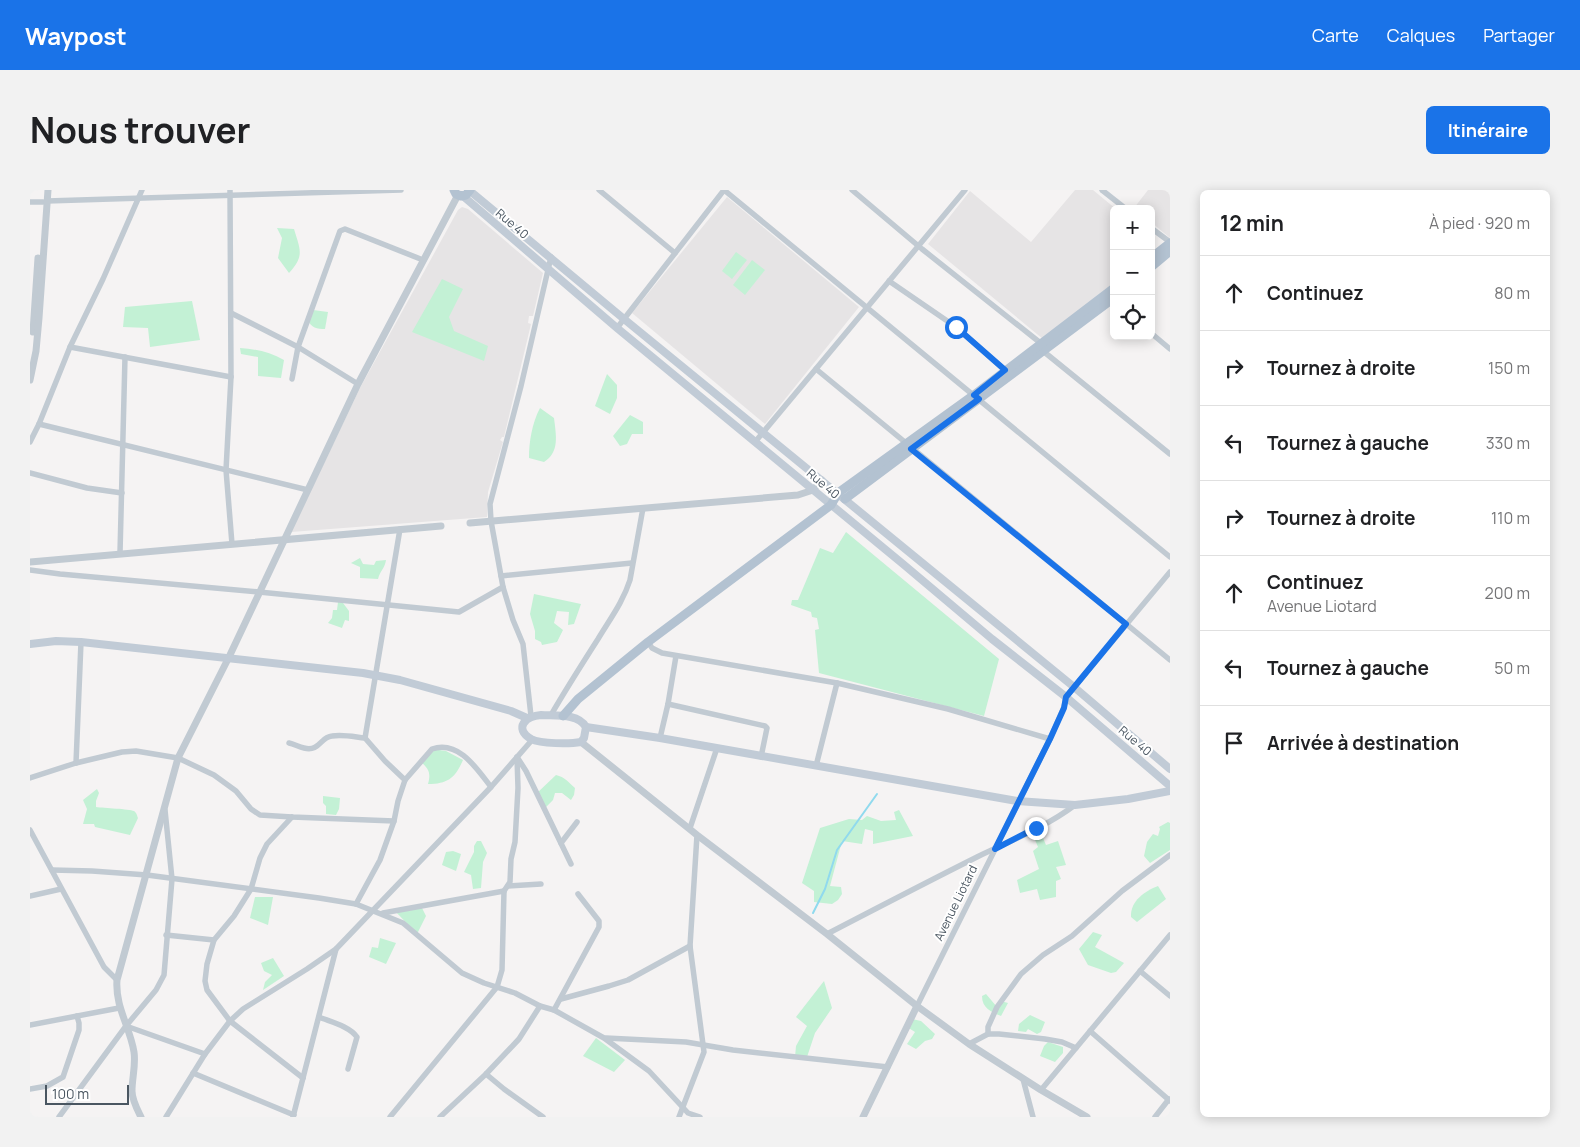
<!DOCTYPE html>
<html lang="fr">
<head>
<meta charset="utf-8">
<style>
	body { margin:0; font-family:Manrope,sans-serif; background:#f2f2f2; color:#202124 }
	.controls { position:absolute; right:15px; top:15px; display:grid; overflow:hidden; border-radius:8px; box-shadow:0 2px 12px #0003 }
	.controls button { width:45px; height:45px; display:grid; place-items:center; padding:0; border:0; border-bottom:1px solid #e0e0e0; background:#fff; color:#202124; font:25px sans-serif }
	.scale { position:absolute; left:15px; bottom:12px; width:84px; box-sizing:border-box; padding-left:5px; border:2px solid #4a5661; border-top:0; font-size:14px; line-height:18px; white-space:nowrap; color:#4a5661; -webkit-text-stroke:4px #fff; paint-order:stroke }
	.stop { position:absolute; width:15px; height:15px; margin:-11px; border:4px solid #1a73e8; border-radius:50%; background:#fff }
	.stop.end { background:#1a73e8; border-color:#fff; box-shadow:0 1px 5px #0008 }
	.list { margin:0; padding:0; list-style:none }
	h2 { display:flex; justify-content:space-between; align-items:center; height:65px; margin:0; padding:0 20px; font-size:21px }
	h2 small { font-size:16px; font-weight:400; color:#757577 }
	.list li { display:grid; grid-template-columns:32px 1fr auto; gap:15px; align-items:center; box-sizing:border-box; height:75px; padding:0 20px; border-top:1px solid #e0e0e0 }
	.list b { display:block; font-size:19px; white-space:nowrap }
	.list p { margin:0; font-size:16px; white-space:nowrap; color:#757577 }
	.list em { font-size:16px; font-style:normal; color:#757577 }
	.icon { flex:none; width:28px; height:28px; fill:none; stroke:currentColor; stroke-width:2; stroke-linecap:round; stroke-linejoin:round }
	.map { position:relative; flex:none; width:1140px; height:927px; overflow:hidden; border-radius:8px }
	header { display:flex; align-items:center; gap:30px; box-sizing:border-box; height:70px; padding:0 25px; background:#1a73e8; color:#fff }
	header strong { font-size:24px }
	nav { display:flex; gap:28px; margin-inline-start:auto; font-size:18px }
	.intro { display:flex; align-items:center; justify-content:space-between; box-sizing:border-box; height:120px; padding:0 30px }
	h1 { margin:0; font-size:35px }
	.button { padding:12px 22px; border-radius:8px; background:#1a73e8; color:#fff; font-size:18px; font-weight:700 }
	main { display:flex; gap:30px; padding:0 30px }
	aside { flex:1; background:#fff; border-radius:8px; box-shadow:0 2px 12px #0003 }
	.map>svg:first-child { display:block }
	.education { fill:#e6e4e5 }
	.green { fill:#c3f1d5 }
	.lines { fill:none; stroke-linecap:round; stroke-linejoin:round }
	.stream { stroke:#90daee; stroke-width:2 }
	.minor { stroke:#c1cad2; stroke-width:5.5 }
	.tertiary { stroke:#c1cad2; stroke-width:7 }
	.secondary { stroke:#c1cbd6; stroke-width:8 }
	.primary { stroke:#b3c2d1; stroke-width:9 }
	.route { stroke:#1a73e8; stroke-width:6 }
	.labels { text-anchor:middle; stroke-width:4; stroke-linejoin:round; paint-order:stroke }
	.street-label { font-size:12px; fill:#4a5661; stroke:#fff }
</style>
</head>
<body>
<header>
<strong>Waypost</strong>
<nav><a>Carte</a><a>Calques</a><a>Partager</a></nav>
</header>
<div class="intro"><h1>Nous trouver</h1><a class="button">Itinéraire</a></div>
<main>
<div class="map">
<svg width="1140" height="927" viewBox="0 0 1140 927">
	<rect width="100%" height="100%" fill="#f5f3f3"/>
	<g class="education">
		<path d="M1045,0H1063L1086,19H1084V93L1013,149L898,54L940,1L1001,52Z"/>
		<path d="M1118,0H1140V48L1121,32V19L1104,18Z"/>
		<path d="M697,7L829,117L735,234L602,123Z"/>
		<path d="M432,17L438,19L513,83L503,126H499L498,133L501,134L474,247H472L470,250L473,252L458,302L457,327L261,342L330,198L428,20Z"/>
	</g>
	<g class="green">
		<path d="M247,38L264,39C270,59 275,66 259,83L248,68L252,48Z"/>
		<path d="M706,62L717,70L702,89L692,81Z"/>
		<path d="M722,70L735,80L715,105L703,95Z"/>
		<path d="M412,89L433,99L419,127L424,141L458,156L454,171L382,142Z"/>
		<path d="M162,111L170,150L120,157L118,138L93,137L95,117Z"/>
		<path d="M283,120L298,122L295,139C287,139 281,138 278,130Z"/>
		<path d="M210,158C226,159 240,162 254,170L251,188L228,186V167L211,164Z"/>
		<path d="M577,184L587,195V208L580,224L565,216Z"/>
		<path d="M510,218L524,228C526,245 530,262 514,272L499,268C499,252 502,233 510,218Z"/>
		<path d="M600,225L613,232V244H602L597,254L590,256L583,246Z"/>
		<path d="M816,342L969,469L954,526L789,483L785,440L789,439L787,428L782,427L781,422L761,415L762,410H768L790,358L803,363Z"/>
		<path d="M330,368L333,374L344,375L346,371L356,370C355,378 350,381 348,389L330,388V377L321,373Z"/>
		<path d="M504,404L551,414L544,434L538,435L539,422L527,421L524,433L533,440L527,452L512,455L511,452L505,449V441L500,424Z"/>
		<path d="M308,412L313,413L319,421V431L315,430L312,438L298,433L302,428L303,420H307Z"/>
		<path d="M402,559L416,561L433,570C425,588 418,594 398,594C401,583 399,579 391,572Z"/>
		<path d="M526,585C535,587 538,592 545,598L544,605L541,610L532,603H525L523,610L514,619L506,604Z"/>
		<path d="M67,599L69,603L66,611V617C74,618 99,619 104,621C107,623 107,626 108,628L100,645L65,637L64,634H53L57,619L53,610Z"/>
		<path d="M293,606L310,608L309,619L306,625L296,624V616L293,613Z"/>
		<path d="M869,620L883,646L843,654V641L835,639L832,654L812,651L800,696L811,697L812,704L808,710L802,714L784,712V701L772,693L790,638L819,629L832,630L837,626L851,631L866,630L864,622Z"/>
		<path d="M1138,632L1140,633V660L1120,673L1114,666L1117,652L1123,644L1128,646L1130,639L1129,637Z"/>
		<path d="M1010,641L1016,655L1028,651L1036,675L1026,677L1031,689L1026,691V707L1010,710L1007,699L990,703L987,690L1009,679L1003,661L1008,657L1003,645Z"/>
		<path d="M447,651H451L457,663L453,672L451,698L443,699L441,685L434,682L444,662V656Z"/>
		<path d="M423,661L431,664L426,681L412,675L416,662Z"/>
		<path d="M1128,696L1136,709L1107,732L1101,727C1100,711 1115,701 1128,696Z"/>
		<path d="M225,707H243L238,735L220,728Z"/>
		<path d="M391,716L396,726L387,744L365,721Z"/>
		<path d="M1063,742L1072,745L1065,757L1094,773L1086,782L1081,783L1058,775L1049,759Z"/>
		<path d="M350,748L366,753L356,774L339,767L342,757L348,758Z"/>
		<path d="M243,768L254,786L233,800L235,792L242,785L234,781L231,773Z"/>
		<path d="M794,791L802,818L785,843L777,867H765L766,856L777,836L766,827Z"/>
		<path d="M956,804L967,817L971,811L978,813L971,826C961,822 952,818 952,806Z"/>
		<path d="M1000,825L1015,832L1011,842L1007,844L998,839L996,842L988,841L989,834Z"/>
		<path d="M882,829L891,831L905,844L902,849L895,851L886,859L877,854L885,842L877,837Z"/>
		<path d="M566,848L595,870L584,882L553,866Z"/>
		<path d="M1018,852L1033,857V863L1025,872L1010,866L1014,856Z"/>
	</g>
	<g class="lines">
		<path class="stream" d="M783,723L795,699L807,660L847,604"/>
		<g class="minor">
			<path d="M200,0L201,187L196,280L202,354"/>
			<path d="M569,0L645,63"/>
			<path d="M694,0L1140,367"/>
			<path d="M822,0L892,59L1013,155"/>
			<path d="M1072,0L1096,19"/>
			<path d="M17,11L371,0"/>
			<path d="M0,12H13"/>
			<path d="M1121,38L1140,52"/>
			<path d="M859,91L926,137L977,182"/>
			<path d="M201,123L268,157L328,194"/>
			<path d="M587,138L694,0"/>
			<path d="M1121,143L1140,159"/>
			<path d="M40,157L201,187"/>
			<path d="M1013,161L1140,264"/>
			<path d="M786,179L1140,470"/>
			<path d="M262,189L268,157L310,41L315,39L393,70"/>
			<path d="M9,234L278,300"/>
			<path d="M0,252L9,234L40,157L73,89L112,0"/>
			<path d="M725,252L935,0"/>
			<path d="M0,283L57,298L92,303"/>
			<path d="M90,363L95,167"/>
			<path d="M0,380L30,384L229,402L429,422L473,397"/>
			<path d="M471,386L602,373"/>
			<path d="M618,452L622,458L632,463L807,493L918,519L1020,549"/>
			<path d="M638,514L735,536L737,538L731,567"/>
			<path d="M521,525C536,499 552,474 568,449C580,429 593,412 600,390L613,318"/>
			<path d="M501,526L493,454L483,430L473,397L461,331L460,314L491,196L521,67"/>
			<path d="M335,548L370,339"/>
			<path d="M630,548L638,514L646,466"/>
			<path d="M259,553C264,554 269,557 274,558C290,562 290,547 302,546C313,544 325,547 335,548L355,571L375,590"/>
			<path d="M487,567L496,581L541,674"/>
			<path d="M46,573L51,452"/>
			<path d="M786,576L807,493"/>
			<path d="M0,588L46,573L92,562L106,561L148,568L184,585L206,601L221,619L230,625L262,627L364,631"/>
			<path d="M262,627L237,654L230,668L221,699L204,726L184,750L177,774L175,791L177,800L200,831L273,888"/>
			<path d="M660,638L687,558"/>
			<path d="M0,640L74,777L87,790"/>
			<path d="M531,653L547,632"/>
			<path d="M22,680L62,681L117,685L289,708L326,714L373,733L432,783L454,793L485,803L510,816L524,820L574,848L619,881L658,923L670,927"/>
			<path d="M478,696L511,694"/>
			<path d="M0,706L31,699"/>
			<path d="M326,714L350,670L364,631L368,611L375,590L402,559C429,550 447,579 461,597"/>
			<path d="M353,723L474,701"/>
			<path d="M797,744C847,718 897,692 947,667C980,651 1016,637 1045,615"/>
			<path d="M136,745L184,750"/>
			<path d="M1110,781L1140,806"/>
			<path d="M531,809L579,796L598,790L660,756"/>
			<path d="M887,816L1020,549L1034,517L1036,507L1140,382"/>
			<path d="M524,820L569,737V731L548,704"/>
			<path d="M289,827C301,832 319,836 327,847L318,879"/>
			<path d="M0,835L89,818"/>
			<path d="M96,836L175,864"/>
			<path d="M1060,841L1140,911"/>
			<path d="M958,844V837L967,817L991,784L1013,765L1042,746L1092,701L1140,665"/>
			<path d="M576,848L656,852L703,860L858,877"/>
			<path d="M939,854L958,844H969L1015,849L1032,852L1046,858"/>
			<path d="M163,883L264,925"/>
			<path d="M456,884L474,899L513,927"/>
			<path d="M993,889L1003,927"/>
			<path d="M0,899L17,896L33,887L49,840V833L47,826"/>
			<path d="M1011,900L1140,745"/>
			<path d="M29,927L96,836L126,800L134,785L142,689L135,620"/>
			<path d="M136,927L175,864L200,831L213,819L277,779L306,759L461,597L502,550"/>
			<path d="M263,927L306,759"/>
			<path d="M360,927L467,797L472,780L474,701L480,692L481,669L485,652L488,598L487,567"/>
			<path d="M410,927L456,884L489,849L510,816"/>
			<path d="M649,927L674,862L660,756L667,645"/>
			<path d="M1125,927L1139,909"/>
		</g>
		<g class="tertiary">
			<path d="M3,142L8,68"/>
			<path d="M0,190L6,161L9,128L18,0"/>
			<path d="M440,333L768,305L783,300L792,290"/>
			<path d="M0,372L411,336"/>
			<path d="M551,552L667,645L797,744L887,816L939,854L1011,900L1057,927"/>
			<path d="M111,927C107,919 102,910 102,901C102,888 106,875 104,862C100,837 85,817 87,790L148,568L199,467L328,194L428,5"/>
			<path d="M833,927L887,816"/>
		</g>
		<g class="secondary">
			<path d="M440,1L594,129L1044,497L1140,579"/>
			<path d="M433,6L587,138L873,374L962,449L1036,507L1140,596"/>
			<path d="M0,454L26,451L51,452L333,483L370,490L481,521L497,528"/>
			<path d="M511,525C525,526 548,523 556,537L554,548L551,552C540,554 511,554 501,549C483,538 496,526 511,525Z"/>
			<path d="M556,537L630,548L987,611L1045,615L1098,609L1140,601"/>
		</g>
		<g class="primary">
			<path d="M424,0L426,4L431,6L436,5L440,0"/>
			<path d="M1121,68L1140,53"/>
			<path d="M1121,77L1140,61"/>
			<path d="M815,309L1084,108"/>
			<path d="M533,526L548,509L618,452L801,315L808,303L944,205L1084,98"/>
		</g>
	</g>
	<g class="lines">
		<path class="route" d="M926,137L975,180L944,205L949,209L881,259L1096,434L1036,507L1034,518L1020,549L965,659L1006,638"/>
	</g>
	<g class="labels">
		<g class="street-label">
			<text transform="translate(482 34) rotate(41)" y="4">Rue 40</text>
			<text transform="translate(793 294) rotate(40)" y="4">Rue 40</text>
			<text transform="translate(1105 551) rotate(40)" y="4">Rue 40</text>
			<text transform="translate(926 713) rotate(-64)" y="4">Avenue Liotard</text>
		</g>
	</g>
</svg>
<div class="controls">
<button>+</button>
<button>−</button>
<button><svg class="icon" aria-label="locate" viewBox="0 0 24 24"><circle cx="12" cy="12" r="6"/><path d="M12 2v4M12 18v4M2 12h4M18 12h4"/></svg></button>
</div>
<div class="scale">100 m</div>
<div class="stop" style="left:926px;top:137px"></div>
<div class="stop end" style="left:1006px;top:638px"></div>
</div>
<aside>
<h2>12 min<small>À pied · 920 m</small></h2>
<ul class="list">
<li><svg class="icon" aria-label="ahead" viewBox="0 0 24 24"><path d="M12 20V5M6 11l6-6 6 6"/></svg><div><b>Continuez</b></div><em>80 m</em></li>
<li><svg class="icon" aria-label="right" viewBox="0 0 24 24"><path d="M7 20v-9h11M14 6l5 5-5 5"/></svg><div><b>Tournez à droite</b></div><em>150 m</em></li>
<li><svg class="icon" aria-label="left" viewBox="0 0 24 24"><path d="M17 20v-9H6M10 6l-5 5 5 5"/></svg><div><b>Tournez à gauche</b></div><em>330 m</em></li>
<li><svg class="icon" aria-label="right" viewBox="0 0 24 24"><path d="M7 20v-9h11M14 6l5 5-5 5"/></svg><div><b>Tournez à droite</b></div><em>110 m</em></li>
<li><svg class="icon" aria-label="ahead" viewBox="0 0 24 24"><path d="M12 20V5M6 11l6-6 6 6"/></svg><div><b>Continuez</b><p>Avenue Liotard</p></div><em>200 m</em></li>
<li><svg class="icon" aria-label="left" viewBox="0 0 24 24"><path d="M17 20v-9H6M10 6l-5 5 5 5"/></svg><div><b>Tournez à gauche</b></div><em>50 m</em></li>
<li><svg class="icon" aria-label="arrive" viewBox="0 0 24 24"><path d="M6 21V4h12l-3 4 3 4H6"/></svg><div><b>Arrivée à destination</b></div></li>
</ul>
</aside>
</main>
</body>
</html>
